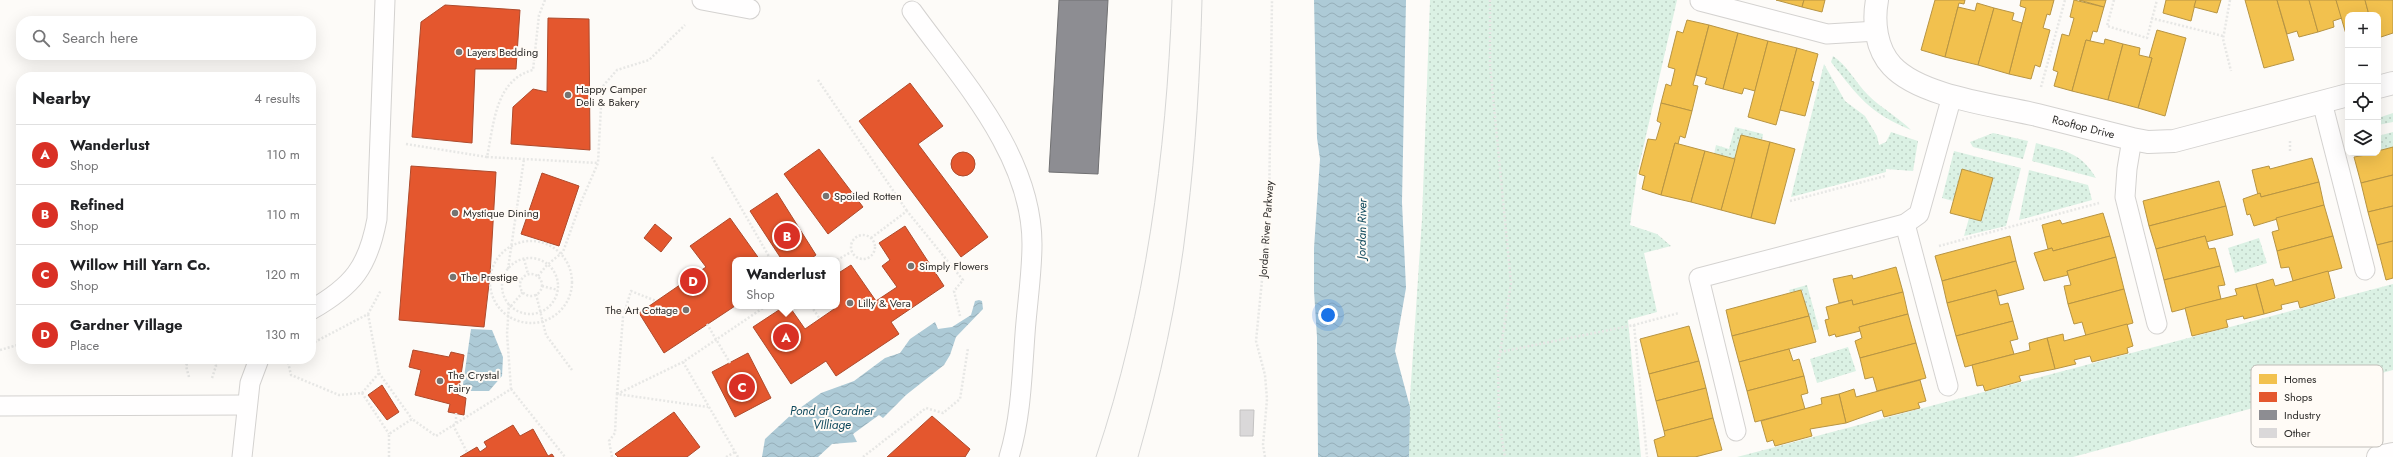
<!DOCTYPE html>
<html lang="en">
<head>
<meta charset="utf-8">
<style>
	body { margin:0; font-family:Jost,sans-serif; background:#f2f2f2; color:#202124 }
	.controls { position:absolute; right:12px; top:12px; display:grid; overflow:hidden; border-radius:8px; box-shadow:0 4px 16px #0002 }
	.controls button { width:36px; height:36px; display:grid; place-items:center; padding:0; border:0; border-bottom:1px solid #e0e0e0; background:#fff; color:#202124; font:20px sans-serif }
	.you { position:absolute; left:1328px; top:315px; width:14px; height:14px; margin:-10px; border:3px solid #fff; border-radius:50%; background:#1a73e8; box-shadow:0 0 0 6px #1a73e833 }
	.badge { display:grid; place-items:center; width:26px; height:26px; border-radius:50%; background:#d93025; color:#fff; font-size:13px; font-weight:700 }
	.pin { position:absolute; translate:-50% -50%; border:2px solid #fff; box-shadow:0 1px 4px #0006 }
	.popup { position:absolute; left:732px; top:257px; width:108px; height:52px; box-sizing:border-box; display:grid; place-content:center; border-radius:8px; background:#fff; filter:drop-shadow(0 1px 3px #0005); font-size:13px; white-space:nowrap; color:#757577 }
	.popup b { font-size:15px; color:#202124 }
	.popup::after { content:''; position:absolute; left:50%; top:100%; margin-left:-8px; border:8px solid transparent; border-top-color:#fff }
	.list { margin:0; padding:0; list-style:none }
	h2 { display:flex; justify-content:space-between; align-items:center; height:52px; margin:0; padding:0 16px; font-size:17px }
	h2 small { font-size:13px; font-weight:400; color:#757577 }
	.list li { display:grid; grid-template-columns:26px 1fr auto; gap:12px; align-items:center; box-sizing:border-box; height:60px; padding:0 16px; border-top:1px solid #e0e0e0 }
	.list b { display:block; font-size:15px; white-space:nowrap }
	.list p { margin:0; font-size:13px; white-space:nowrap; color:#757577 }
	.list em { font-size:13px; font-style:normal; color:#757577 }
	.icon { flex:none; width:22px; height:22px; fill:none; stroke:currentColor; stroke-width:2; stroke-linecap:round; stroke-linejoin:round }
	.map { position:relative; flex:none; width:2393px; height:457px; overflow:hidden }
	.search { position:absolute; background:#fff; box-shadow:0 4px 16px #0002; left:16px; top:16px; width:300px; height:44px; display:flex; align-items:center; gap:10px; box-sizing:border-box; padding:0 14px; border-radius:16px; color:#757577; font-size:15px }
	.panel { position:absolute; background:#fff; box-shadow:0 4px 16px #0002; left:16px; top:72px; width:300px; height:292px; border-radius:16px }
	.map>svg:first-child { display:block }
	.green { fill:url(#green-dots) }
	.water { fill:url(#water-waves) }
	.homes { fill:#f2c14e; stroke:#b79443 }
	.shops { fill:#e4572e; stroke:#ad4a2c }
	.industry { fill:#8d8d92; stroke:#707072 }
	.building { fill:#dad8d9; stroke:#c3c2c2 }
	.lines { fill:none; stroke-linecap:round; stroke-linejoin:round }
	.service-casing { stroke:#d4d2d0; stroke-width:21 }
	.minor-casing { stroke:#d4d2d0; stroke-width:24 }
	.primary-casing { stroke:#d4d2d0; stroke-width:24 }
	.path { stroke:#e7e7e5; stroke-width:2.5; stroke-dasharray:2 2; stroke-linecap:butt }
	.service { stroke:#fffefe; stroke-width:19 }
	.minor { stroke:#fffefe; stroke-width:22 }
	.primary { stroke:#fffefe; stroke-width:22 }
	.tram { stroke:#d6d6d5; stroke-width:1 }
	.poi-dot { fill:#767471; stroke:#fffbf6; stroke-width:1.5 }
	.labels { text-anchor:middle; stroke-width:4; stroke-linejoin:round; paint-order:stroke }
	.poi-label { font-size:11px; fill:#2d2b29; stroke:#fffbf6; text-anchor:start }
	.street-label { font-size:11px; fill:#2d2b29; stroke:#fffbf6 }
	.water-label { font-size:12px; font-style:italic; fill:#0f495d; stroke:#fffbf6 }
	.key { fill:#fffbf6; stroke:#c0bdb8; stroke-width:1 }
	.key-label { font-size:11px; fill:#2d2b29 }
</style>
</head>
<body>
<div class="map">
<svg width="2393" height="457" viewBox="0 0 2393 457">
	<defs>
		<pattern id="green-dots" width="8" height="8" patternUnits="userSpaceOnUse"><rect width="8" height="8" fill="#dbf1e4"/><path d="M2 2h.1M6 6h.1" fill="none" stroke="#bccfc4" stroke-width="1.8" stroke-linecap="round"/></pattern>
		<pattern id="water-waves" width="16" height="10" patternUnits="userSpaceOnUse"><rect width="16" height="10" fill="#adcad6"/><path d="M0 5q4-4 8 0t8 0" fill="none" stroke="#95aeb8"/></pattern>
	</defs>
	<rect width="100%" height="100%" fill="#fdfbf8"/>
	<g class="green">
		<path d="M1430,0H1677L1637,175L1630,225L1657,234L1671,246L1644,253L1657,312L1628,320L1641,457H1406L1422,219Z"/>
		<path d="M1833,56C1848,66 1855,82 1868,95C1881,108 1898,117 1911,130C1869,113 1858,96 1831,62Z"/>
		<path d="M1824,64L1845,101L1865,116L1877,136L1879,145L1886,142L1891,132L1918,141L1913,171L1886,169V172L1791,197Z"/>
		<path d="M2393,113V122L2378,125V118Z"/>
		<path d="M1735,127L1763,134L1762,140L1741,135L1735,159L1714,154L1716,145L1729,149Z"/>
		<path d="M2393,132V147L2378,151V136Z"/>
		<path d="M1993,133L2028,141L2023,159L1973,147L1970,142Z"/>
		<path d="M2036,143C2064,151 2080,151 2096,178L2032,161Z"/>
		<path d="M1954,151L2021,168L2006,226L1964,236L1969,218L1981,221L1993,178L1962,170L1953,201L1942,198Z"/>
		<path d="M2029,170L2088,185L2092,200L2019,220Z"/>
		<path d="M2259,238L2267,263L2235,273L2228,248Z"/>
		<path d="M2393,284V370L2073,457H1737Z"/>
		<path d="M1807,285L1819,329L1812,331L1802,290L1790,293L1789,290Z"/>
		<path d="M1848,347L1856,371L1817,383L1810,359Z"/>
	</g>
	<g class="water">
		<path d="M1314,0H1406L1402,202L1406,288L1395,351L1410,407L1409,457H1318L1317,337L1314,291V248L1320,159L1317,138Z"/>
		<path d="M979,300L982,301L983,309L956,337L950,355L944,365L906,395L883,418L879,415L853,434L857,442L832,444L818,457H762L765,439L793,413L821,393L854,381L885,358L900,353L910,339L935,322L938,329L952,327L971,315L975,301Z"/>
		<path d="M471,329L492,330L503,357L502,376L489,391H462Z"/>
	</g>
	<g class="homes">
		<path d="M1776,0H1804L1802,7Z"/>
		<path d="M1804,0H1825L1822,12L1802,7Z"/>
		<path d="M1935,0H1965L1964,4L1959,3L1945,57L1921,50Z"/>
		<path d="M2021,0H2054L2050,15L2047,14L2043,28L2050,30L2040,67L2035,65L2031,79L2009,74L2026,8L2020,6Z"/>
		<path d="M2074,0L2104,7L2097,32L2093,31L2090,41L2086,40L2072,91L2054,86L2058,72L2053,70L2062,34L2069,36L2074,18L2070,17Z"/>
		<path d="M2079,0H2106L2104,7Z"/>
		<path d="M2166,0H2196L2191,21L2163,13Z"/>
		<path d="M2196,0H2221L2217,13L2194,7Z"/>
		<path d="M2245,0H2277L2294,60L2264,68Z"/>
		<path d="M2277,0H2309L2318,32L2299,37L2297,31L2287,34Z"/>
		<path d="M2309,0H2336L2342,18L2333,21L2334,27L2318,32Z"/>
		<path d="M2336,0H2365L2369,15H2348V41Z"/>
		<path d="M2365,0H2393V33L2378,38V15H2369Z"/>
		<path d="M1977,3L1994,8L1978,65L1945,57L1958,7L1975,11Z"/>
		<path d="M1994,8L2014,13L2012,20L2022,23L2009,74L1978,65Z"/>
		<path d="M1687,20L1709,25L1693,85L1698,86L1692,111L1661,103L1666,84L1671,86L1675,69L1668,67L1677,31L1683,33Z"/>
		<path d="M1709,25L1738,33L1723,89L1705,84L1707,78L1696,75Z"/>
		<path d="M2157,30L2186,38L2165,116L2138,108L2152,58H2149Z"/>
		<path d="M1738,33L1768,41L1755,91L1744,88L1742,94L1723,89Z"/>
		<path d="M2105,39L2123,44L2108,100L2072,91L2086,40L2104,44Z"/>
		<path d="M1768,41L1797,48L1776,125L1748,117Z"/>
		<path d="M2123,44L2140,48L2139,55L2152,58L2138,108L2108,100Z"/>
		<path d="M1797,48L1818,54L1811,81L1814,82L1805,116L1780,110Z"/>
		<path d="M1661,103L1692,111L1685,138L1680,136L1678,144L1675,143L1661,195L1642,189L1645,176L1639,174L1648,139L1656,140L1661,123L1657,121Z"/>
		<path d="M1741,135L1770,142L1751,218L1721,210Z"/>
		<path d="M1770,142L1795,149L1775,224L1751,218Z"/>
		<path d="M1675,143L1705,151L1691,202L1661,195Z"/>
		<path d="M2393,147V175L2361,183L2354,157L2378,153V151Z"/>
		<path d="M1705,151L1735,159L1721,210L1691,202Z"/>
		<path d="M2312,158L2319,182L2261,197L2260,193L2258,195L2252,170L2269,166L2270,169Z"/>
		<path d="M1962,169L1993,178L1981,221L1950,213Z"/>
		<path d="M2393,175V206L2368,212L2361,183Z"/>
		<path d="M2219,181L2226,206L2149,226L2143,201Z"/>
		<path d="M2319,182L2324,205L2254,226L2250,214L2247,215L2243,199L2260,193L2261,197Z"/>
		<path d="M2324,205L2333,236L2277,251L2272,232L2279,230L2276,218Z"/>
		<path d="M2226,206L2233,235L2206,242L2205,236L2156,249L2149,226Z"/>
		<path d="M2393,206V241L2377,245L2368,212Z"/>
		<path d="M2103,213L2110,236L2053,251L2052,248L2048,249L2042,225L2060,220L2062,224Z"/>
		<path d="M2010,236L2016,261L1942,281L1935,256Z"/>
		<path d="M2110,236L2116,257L2067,271L2068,275L2044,281L2034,253L2052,248L2053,251Z"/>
		<path d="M2205,236L2209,249L2215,248L2220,266L2164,280L2156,249Z"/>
		<path d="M2333,236L2342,268L2293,281L2289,267L2281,268L2277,251Z"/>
		<path d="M2393,241V278L2386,280L2377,245Z"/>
		<path d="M2116,257L2124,289L2068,304L2064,286L2071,285L2067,271Z"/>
		<path d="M2016,261L2024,289L1998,296L1996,290L1947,303L1942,281Z"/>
		<path d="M2220,266L2225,285L2218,286L2221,299L2172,312L2164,280Z"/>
		<path d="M1896,267L1903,292L1853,305L1852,300L1839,303L1833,279L1852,275L1853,279Z"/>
		<path d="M2328,271L2335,298L2300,308L2298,301L2281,305L2282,309L2264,314L2256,284L2273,279L2275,286Z"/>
		<path d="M2256,284L2264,314L2244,319L2243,316L2226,320L2228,327L2192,336L2185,308L2237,295L2235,289Z"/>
		<path d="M2124,289L2133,323L2086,336L2082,322L2074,324L2068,304Z"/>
		<path d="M1801,290L1809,316L1732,336L1726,310Z"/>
		<path d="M1996,290L2000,305L2008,303L2013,321L1956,336L1947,303Z"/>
		<path d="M1903,292L1908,314L1859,327L1860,331L1836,337L1835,334L1829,336L1825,320L1829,319L1826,307L1852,300L1853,305Z"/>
		<path d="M1908,314L1916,343L1860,358L1855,341L1862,338L1859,327Z"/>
		<path d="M1809,316L1816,342L1739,362L1732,336Z"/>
		<path d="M2013,321L2018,339L2010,341L2014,354L1965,367L1956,336Z"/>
		<path d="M2127,324L2133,346L2127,348L2128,353L2092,362L2090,356L2074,360L2076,364L2055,369L2047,338L2063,334L2064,341Z"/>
		<path d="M1689,326L1699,361L1649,374L1640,339Z"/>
		<path d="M2047,338L2055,369L2019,376L2021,381L1985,391L1983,385L1977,386L1972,365L2030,350L2029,343Z"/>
		<path d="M1916,343L1926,378L1877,391L1873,377L1865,379L1860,358Z"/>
		<path d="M1789,349L1793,361L1799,359L1804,376L1747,391L1739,362Z"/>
		<path d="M1699,361L1706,388L1656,401L1649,374Z"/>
		<path d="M1804,376L1808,393L1801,395L1805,409L1755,422L1747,391Z"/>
		<path d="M1920,380L1926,401L1918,403L1920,408L1884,417L1882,410L1846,423L1839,394L1854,389L1856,397Z"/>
		<path d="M1706,388L1713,418L1664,431L1656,401Z"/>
		<path d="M1839,394L1846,423L1810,429L1812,436L1775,446L1773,440L1767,442L1761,421L1822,404L1821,398Z"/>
		<path d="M1713,418L1722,450L1695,457H1658L1654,440L1665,436L1664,431Z"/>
	</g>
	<g class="shops">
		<path d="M445,5L520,10L516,69H475L472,143L412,137L421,22Z"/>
		<path d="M548,18L589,19L590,150L511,144L513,107L533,89L547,92Z"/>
		<path d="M910,83L943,126L918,144L988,237L961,257L859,121Z"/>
		<path d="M819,149L863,207L828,234L784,174Z"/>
		<circle cx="963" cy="164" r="12"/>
		<path d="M411,166L496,172L490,275L484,327L399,320Z"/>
		<path d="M542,173L579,186L559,246L521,234Z"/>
		<path d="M777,193L816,255L809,260H782L750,211Z"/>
		<path d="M730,218L760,260H735V306L664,353L639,313L706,267L690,246Z"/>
		<path d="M655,224L672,238L661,252L644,238Z"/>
		<path d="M905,226L944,286L891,322L899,334L836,376L826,361L791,384L753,327L785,306H789L805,329L837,307V274L851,265L876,301L897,287L882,266L890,260L879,243Z"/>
		<path d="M413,350L449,357L451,352L464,355L458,395L466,398L464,415L448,412L450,404L415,395L421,370L409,367Z"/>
		<path d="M748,353L771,398L735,417L712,372Z"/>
		<path d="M382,385L399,412L387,420L368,395Z"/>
		<path d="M674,412L700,447L687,457H618L615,454Z"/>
		<path d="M932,416L970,449L965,457H887Z"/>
		<path d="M513,425L520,436L533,429L548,456L552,454L554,457H460L477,447L480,452L487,447L484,442Z"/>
	</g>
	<path class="industry" d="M1059,0H1108L1098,174L1049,172Z"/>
	<path class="building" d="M1240,410H1254L1253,436H1240Z"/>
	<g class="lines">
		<g class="service-casing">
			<g id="service">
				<path d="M702,0L750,9"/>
				<path d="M1700,1L1827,34L1877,31"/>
				<path d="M912,11C961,79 1032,155 1032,244C1032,274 1027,305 1025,334C1022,375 1021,418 1009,457"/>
				<path d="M2322,102L2365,270"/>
				<path d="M2132,139L2127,169L2125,197L2157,324"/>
				<path d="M1905,224L1948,386"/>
				<path d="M311,310C353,286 368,267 377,219L385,0"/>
				<path d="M0,406L247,405"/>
				<path d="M1736,431L1699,278L1905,224L1919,214L1952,96"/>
				<path d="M242,457L250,383L259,359"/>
			</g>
		</g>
		<g class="minor-casing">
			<g id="minor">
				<path id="s1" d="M1877,0C1873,22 1876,49 1892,66C1921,97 1996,105 2037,115C2069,123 2100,131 2132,139L2148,142L2174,141L2348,95"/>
				<path d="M2378,87L2393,83"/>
			</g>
		</g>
		<g class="primary-casing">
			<path id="primary" d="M2378,457L2393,454"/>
		</g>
		<g class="path">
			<path d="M545,0L539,15L533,70C495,80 494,124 487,157L598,163"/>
			<path d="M1490,0V65L1511,283L1498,366L1499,421L1505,457"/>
			<path d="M2114,0L2107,26L2147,38L2157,0"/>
			<path d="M2230,0L2223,39L2231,71"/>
			<path d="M2151,18L2223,36"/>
			<path d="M818,80L907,211"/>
			<path d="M2041,87L2065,0"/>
			<path d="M2290,141V153"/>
			<path d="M406,144L487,157"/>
			<path d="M712,157L771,260"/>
			<path d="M1790,201L1885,176"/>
			<circle cx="863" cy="247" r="12"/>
			<path d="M871,238L907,211L963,280L954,291L960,316"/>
			<circle cx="531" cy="282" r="41"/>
			<path d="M1939,246L2099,203"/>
			<circle cx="530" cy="286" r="28"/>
			<path d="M524,259L528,274"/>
			<path d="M837,260L851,252"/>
			<path d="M508,269L524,159"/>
			<circle cx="531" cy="285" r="11"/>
			<path d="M490,275L521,281"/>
			<path d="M538,276L547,265L563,252L581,202L598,163L602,87L617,70L649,60L685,25"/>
			<path d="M542,286L558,290"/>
			<path d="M536,294L546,335L572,370"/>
			<path d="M511,306L523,292"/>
			<path d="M811,306L820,319"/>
			<path d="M707,324L730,363"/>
			<path d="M1634,325L1647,457"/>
			<path d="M311,344L368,314L381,290"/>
			<path d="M0,350L21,344"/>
			<path d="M1500,352L1634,325L1679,313"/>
			<path d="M181,359L187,361"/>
			<path d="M290,359L288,362L291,375L339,395L362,393L379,373L368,314"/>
			<path d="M379,373L412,419"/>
			<path d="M189,377L186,366L189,359"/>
			<path d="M212,378L216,366L213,359"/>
			<path d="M511,389L565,457"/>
			<path d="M362,393L389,434"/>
			<path d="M617,394L623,317L631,291L656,301"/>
			<path d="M617,394L683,362"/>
			<path d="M456,413V423"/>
			<path d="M453,425L467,452"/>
			<path d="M389,457V434L412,419L436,436L511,389L507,334L509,304"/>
			<path d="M612,457L609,441L615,433L617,394L708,407"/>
			<path d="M726,457L735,452"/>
			<path d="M738,457L683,362L766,306"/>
			<path d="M863,457L926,408L943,413L960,399L968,348"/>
			<path d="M1265,457L1263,445L1267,399L1265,375L1256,341L1269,209L1272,0"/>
		</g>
		<use href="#service" class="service"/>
		<use href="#minor" class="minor"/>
		<use href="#primary" class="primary"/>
		<g class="tram">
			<path d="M1096,457C1146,309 1166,155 1172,0"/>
			<path d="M1138,457C1160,380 1178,300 1187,220C1196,147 1200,74 1202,0"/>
		</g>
	</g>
	<g class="poi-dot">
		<circle cx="459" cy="52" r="4"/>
		<circle cx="568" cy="95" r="4"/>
		<circle cx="826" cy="196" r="4"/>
		<circle cx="455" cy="213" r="4"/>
		<circle cx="911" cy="266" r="4"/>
		<circle cx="453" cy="277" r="4"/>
		<circle cx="850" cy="303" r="4"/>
		<circle cx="686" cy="310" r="4"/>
		<circle cx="440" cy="381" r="4"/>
	</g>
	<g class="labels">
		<g class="poi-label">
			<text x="467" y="56">Layers Bedding</text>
			<text x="576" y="93">Happy Camper<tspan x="576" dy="13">Deli &amp; Bakery</tspan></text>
			<text x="834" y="200">Spoiled Rotten</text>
			<text x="463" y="217">Mystique Dining</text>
			<text x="919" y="270">Simply Flowers</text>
			<text x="461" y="281">The Prestige</text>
			<text x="858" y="307">Lilly &amp; Vera</text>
			<text x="678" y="314" text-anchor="end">The Art Cottage</text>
			<text x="448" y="379">The Crystal<tspan x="448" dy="13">Fairy</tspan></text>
		</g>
		<g class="street-label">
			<text dy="4" stroke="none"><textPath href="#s1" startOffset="273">Rooftop Drive</textPath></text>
			<text transform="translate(1266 229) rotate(-86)" y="4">Jordan River Parkway</text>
		</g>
		<g class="water-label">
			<text transform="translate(1362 229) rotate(-89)" y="4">Jordan River</text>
			<text x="832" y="415">Pond at Gardner<tspan x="832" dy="14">VIlliage</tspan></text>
		</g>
	</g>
	<rect x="2251" y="365" width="132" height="82" rx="6" class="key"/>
	<rect x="2259" y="374" width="18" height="10" fill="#f2c14e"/>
	<rect x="2259" y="392" width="18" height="10" fill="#e4572e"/>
	<rect x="2259" y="410" width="18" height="10" fill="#8d8d92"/>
	<rect x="2259" y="428" width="18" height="10" fill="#dad8d9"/>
	<g class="key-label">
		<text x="2284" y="383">Homes</text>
		<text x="2284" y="401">Shops</text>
		<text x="2284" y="419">Industry</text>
		<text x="2284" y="437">Other</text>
	</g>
</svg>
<div class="controls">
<button>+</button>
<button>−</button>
<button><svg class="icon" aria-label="locate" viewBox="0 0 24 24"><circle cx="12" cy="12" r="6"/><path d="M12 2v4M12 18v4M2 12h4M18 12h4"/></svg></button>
<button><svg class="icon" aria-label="layers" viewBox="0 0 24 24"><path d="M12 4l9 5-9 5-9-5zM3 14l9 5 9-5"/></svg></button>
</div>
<div class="you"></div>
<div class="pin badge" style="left:786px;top:337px">A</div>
<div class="popup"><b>Wanderlust</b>Shop</div>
<div class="pin badge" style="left:787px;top:236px">B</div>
<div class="pin badge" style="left:742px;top:387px">C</div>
<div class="pin badge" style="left:693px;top:281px">D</div>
<div class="search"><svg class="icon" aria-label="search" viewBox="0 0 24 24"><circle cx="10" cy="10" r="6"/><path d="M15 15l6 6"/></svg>Search here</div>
<section class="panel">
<h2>Nearby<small>4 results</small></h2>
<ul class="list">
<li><span class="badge">A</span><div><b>Wanderlust</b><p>Shop</p></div><em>110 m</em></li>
<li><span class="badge">B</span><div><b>Refined</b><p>Shop</p></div><em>110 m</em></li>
<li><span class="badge">C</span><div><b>Willow Hill Yarn Co.</b><p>Shop</p></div><em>120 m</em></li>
<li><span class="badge">D</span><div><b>Gardner Village</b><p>Place</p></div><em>130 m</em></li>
</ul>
</section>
</div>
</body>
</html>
